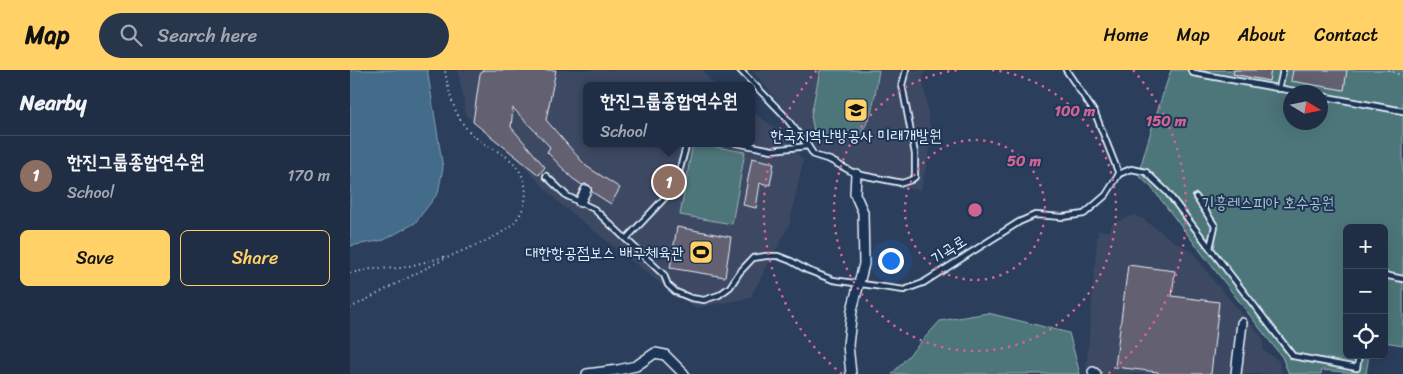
<!DOCTYPE html>
<html lang="en">
<head>
<meta charset="utf-8">
<style>
	body { margin:0; font-family:Sriracha,"Poor Story",sans-serif; background:#28364c; color:#f1f3f6 }
	.controls { position:absolute; right:15px; bottom:15px; display:grid; overflow:hidden; border-radius:8px; box-shadow:0 5px 20px #0002 }
	.controls button { width:45px; height:45px; display:grid; place-items:center; padding:0; border:0; border-bottom:1px solid #3d4a5e; background:#202e45; color:#f1f3f6; font:25px sans-serif }
	.compass { position:absolute; left:933px; top:15px; width:45px; height:45px; border-radius:50%; background:#202e45; box-shadow:0 5px 20px #0002; rotate:100deg }
	.you { position:absolute; left:540px; top:190px; width:18px; height:18px; margin:-12px; border:4px solid #fff; border-radius:50%; background:#1a73e8; box-shadow:0 0 0 8px #1a73e833 }
	.badge { display:grid; place-items:center; width:32px; height:32px; border-radius:50%; background:#ffd166; color:#fff; font-size:16px; font-weight:700 }
	.pin { position:absolute; translate:-50% -50%; border:2px solid #fff; box-shadow:0 1px 5px #0006 }
	.popup { position:absolute; left:233px; top:12px; width:172px; height:65px; box-sizing:border-box; display:grid; place-content:center; border-radius:8px; background:#202e45; filter:drop-shadow(0 1px 4px #0005); font-size:16px; white-space:nowrap; color:#a2a8b3 }
	.popup b { font-size:19px; color:#f1f3f6 }
	.popup::after { content:''; position:absolute; left:50%; top:100%; margin-left:-10px; border:10px solid transparent; border-top-color:#202e45 }
	.list { margin:0; padding:0; list-style:none }
	h2 { display:flex; justify-content:space-between; align-items:center; height:65px; margin:0; padding:0 20px; font-size:21px }
	h2 small { font-size:16px; font-weight:400; color:#a2a8b3 }
	.list li { display:grid; grid-template-columns:32px 1fr auto; gap:15px; align-items:center; box-sizing:border-box; height:80px; padding:0 20px; border-top:1px solid #3d4a5e }
	.list b { display:block; font-size:19px; white-space:nowrap }
	.list p { margin:0; font-size:16px; white-space:nowrap; color:#a2a8b3 }
	.list em { font-size:16px; font-style:normal; color:#a2a8b3 }
	.actions { display:flex; gap:10px; padding:15px 20px }
	.actions a { flex:1; padding:11px 0; border:1px solid #ffd166; border-radius:8px; text-align:center; font-size:18px; color:#ffd166 }
	.actions .main { background:#ffd166; color:#111 }
	.icon { flex:none; width:28px; height:28px; fill:none; stroke:currentColor; stroke-width:2; stroke-linecap:round; stroke-linejoin:round }
	.map { position:relative; flex:none; width:1053px; height:304px; overflow:hidden }
	header { display:flex; align-items:center; gap:30px; box-sizing:border-box; height:70px; padding:0 25px; background:#ffd166; color:#111 }
	header strong { font-size:24px }
	nav { display:flex; gap:28px; margin-inline-start:auto; font-size:18px }
	.search { width:350px; height:45px; background:#28364c; display:flex; align-items:center; gap:12px; box-sizing:border-box; padding:0 18px; border-radius:28px; color:#a2a8b3; font-size:19px }
	main { display:flex }
	aside { flex:1; background:#202e45 }
	.map>svg:first-child { display:block }
	.built { fill:#3c4863 }
	.green { fill:#4e767a; stroke:#9bb4b9; fill-rule:evenodd }
	.water { fill:#426c89; stroke:#84a1b5 }
	.building { fill:#646072; stroke:#e8f1f8 }
	.lines { fill:none; stroke-linecap:round; stroke-linejoin:round }
	.service-casing { stroke:#e8f1f8; stroke-width:8 }
	.minor-casing { stroke:#e8f1f8; stroke-width:12 }
	.path { stroke:#e8f1f8; stroke-width:2; stroke-dasharray:1 4; stroke-linecap:butt }
	.service { stroke:#1d3557; stroke-width:4.5 }
	.minor { stroke:#1d3557; stroke-width:9 }
	.ring { fill:none; stroke:#cf6492; stroke-width:2.5; stroke-dasharray:2.5 5 }
	.labels { text-anchor:middle; stroke-width:4; stroke-linejoin:round; paint-order:stroke }
	.poi-label { font-size:16px; fill:#e8f1f8; stroke:#1d3557 }
	.park-label { font-size:16px; fill:#aac0c6; stroke:#1d3557 }
	.street-label { font-size:16px; fill:#e8f1f8; stroke:#1d3557 }
	.centre { fill:#cf6492; stroke:#1d3557; stroke-width:2.5 }
	.ring-label { font-size:15px; text-anchor:middle; font-weight:bold; fill:#cf6492; stroke:#1d3557; stroke-width:4; stroke-linejoin:round; paint-order:stroke }
</style>
</head>
<body>
<header>
<strong>Map</strong>
<div class="search"><svg class="icon" aria-label="search" viewBox="0 0 24 24"><circle cx="10" cy="10" r="6"/><path d="M15 15l6 6"/></svg>Search here</div>
<nav><a>Home</a><a>Map</a><a>About</a><a>Contact</a></nav>
</header>
<main>
<aside>
<h2>Nearby<small></small></h2>
<ul class="list">
<li><span class="badge" style="background:#8d6e63">1</span><div><b>한진그룹종합연수원</b><p>School</p></div><em>170 m</em></li>
</ul>
<div class="actions"><a class="main">Save</a><a>Share</a></div>
</aside>
<div class="map">
<svg width="1053" height="304" viewBox="0 0 1053 304">
	<rect width="100%" height="100%" fill="#2b3e5c"/>
	<filter id="ink" filterUnits="userSpaceOnUse"><feTurbulence type="fractalNoise" baseFrequency=".02" numOctaves="2"/><feDisplacementMap in="SourceGraphic" scale="10" xChannelSelector="R" yChannelSelector="G"/><feConvolveMatrix kernelMatrix="1 2 1 2 8 2 1 2 1" color-interpolation-filters="sRGB"/></filter>
	<g filter="url(#ink)">
		<g class="built">
			<path d="M108,0H353L360,10L367,16H236V73H402V41L433,64L453,91L439,156L400,228L346,238L316,218L209,133L166,88L116,45Z"/>
			<path d="M402,0H575L573,10L582,70L571,120L539,116L467,79Z"/>
			<path d="M784,145L793,149L822,170L843,182L862,209L913,268V280L929,291L932,304H737L736,300L748,160L760,161L762,154Z"/>
		</g>
		<g class="green">
			<path d="M470,0H529C525,21 523,65 497,71C493,72 488,71 485,70C476,68 471,67 464,61L461,46Z"/>
			<path d="M821,0H1053V275L1034,272V158H997V285H1019L1016,304L972,300L971,304H939L932,287L801,117L788,105L804,51ZM941,22H971V52H941Z"/>
			<path d="M343,73L395,82L382,154L330,145Z"/>
			<path d="M638,243L719,263L730,304H542L590,251Z"/>
		</g>
		<path class="water" d="M0,0H78V5L93,98L88,123L65,153L34,170L0,176Z"/>
		<g class="building">
			<path d="M133,0H206L196,50L236,96L270,118L261,134L242,122L241,117L239,115L235,114L232,115L222,108L197,82L200,77L163,38L161,57L195,97L189,105L123,52L130,4Z"/>
			<path d="M884,0H921L919,11L883,4Z"/>
			<path d="M943,0H997L994,20L941,11Z"/>
			<path d="M402,88L424,93L420,115L410,113L406,138L393,135Z"/>
			<path d="M327,157L381,167L375,207L320,198Z"/>
			<path d="M778,195L825,201L822,226L869,232L861,304H808V302L765,297Z"/>
		</g>
		<g class="lines">
			<g class="service-casing">
				<g id="service">
					<path d="M390,0L433,44L458,76"/>
					<path d="M716,0L745,43L769,104L781,99L796,102L817,122L943,286L1007,298L1009,285"/>
					<path d="M841,0L843,3L950,22"/>
					<path d="M929,19L933,0"/>
					<path d="M971,26L1053,41"/>
					<path d="M386,73L422,80L458,76L464,85L480,90L506,104L552,113L561,110L565,107V84L552,15L556,0"/>
					<path d="M196,106L217,126L244,139L314,205L318,215L326,222L341,228L354,230L369,225L380,217L389,203L403,188L416,186H428L441,191L457,200L483,210L554,220L573,213L669,152L685,145L713,147L734,144L756,125L769,104"/>
					<path d="M846,127L865,156L860,178"/>
					<path d="M276,169L323,119L326,113L337,73"/>
					<path d="M1034,205L1053,209"/>
				</g>
			</g>
			<g class="minor-casing">
				<g id="minor">
					<path d="M230,132L236,120"/>
					<path d="M743,302L746,304"/>
					<path d="M237,304L268,300L286,296L305,283L315,285L334,304"/>
					<path d="M501,304L498,275L502,240L514,194L513,142L505,124L506,104"/>
					<path d="M886,304L892,253"/>
				</g>
			</g>
			<g class="path">
				<path d="M1038,0L1053,6"/>
				<path d="M0,203L21,199L52,198L98,186"/>
				<path d="M0,238C34,221 67,202 101,186C119,177 144,170 159,157C182,138 181,106 158,88C149,81 138,77 129,70C106,54 99,26 95,0"/>
			</g>
			<use href="#service" class="service"/>
			<use href="#minor" class="minor"/>
		</g>
	</g>
	<g class="ring">
		<circle cx="625" cy="140" r="70"/>
		<path d="M642 0A141 141 0 1 1 608 0"/>
		<path d="M492 304A211 211 0 0 1 467 0M783 0A211 211 0 0 1 758 304"/>
	</g>
	<defs>
		<g id="school-square" transform="scale(1.25)"><rect x="-9" y="-9" width="18" height="18" rx="4" fill="#ffd166" stroke="#1d3557"/><path d="M0-5L7-2L0 1L-7-2ZM-4 1L0 2.5L4 1V4Q0 6-4 4Z" fill="#111"/></g>
		<g id="stadium-square" transform="scale(1.25)"><rect x="-9" y="-9" width="18" height="18" rx="4" fill="#ffd166" stroke="#1d3557"/><path d="M0-5a6.5 5 0 1 0 0 10a6.5 5 0 1 0 0-10ZM-3.5-1.8h7v3.6h-7Z" fill="#111"/></g>
	</defs>
	<g fill-rule="evenodd">
		<use href="#school-square" x="506" y="40"/>
		<use href="#stadium-square" x="351" y="182"/>
	</g>
	<g class="labels">
		<g class="poi-label">
			<text x="506" y="71">한국지역난방공사 미래개발원</text>
			<text x="334" y="188" text-anchor="end">대한항공점보스 배구체육관</text>
		</g>
		<g class="park-label">
			<text x="918" y="138">기흥레스피아 호수공원</text>
		</g>
		<g class="street-label">
			<text transform="translate(598 179) rotate(-33)" y="6">기곡로</text>
		</g>
	</g>
	<circle cx="625" cy="140" r="8" class="centre"/>
	<g class="ring-label">
		<text x="725" y="46">100 m</text>
		<text x="816" y="56">150 m</text>
		<text x="674" y="96">50 m</text>
	</g>
</svg>
<div class="controls">
<button>+</button>
<button>−</button>
<button><svg class="icon" aria-label="locate" viewBox="0 0 24 24"><circle cx="12" cy="12" r="6"/><path d="M12 2v4M12 18v4M2 12h4M18 12h4"/></svg></button>
</div>
<svg class="compass" viewBox="-18 -18 36 36"><path d="M0-13l5 13h-10z" fill="#e53935"/><path d="M0 13l5-13h-10z" fill="#a2a8b3"/></svg>
<div class="you"></div>
<div class="pin badge" style="left:319px;top:112px;background:#8d6e63">1</div>
<div class="popup"><b>한진그룹종합연수원</b>School</div>
</div>
</main>
</body>
</html>
